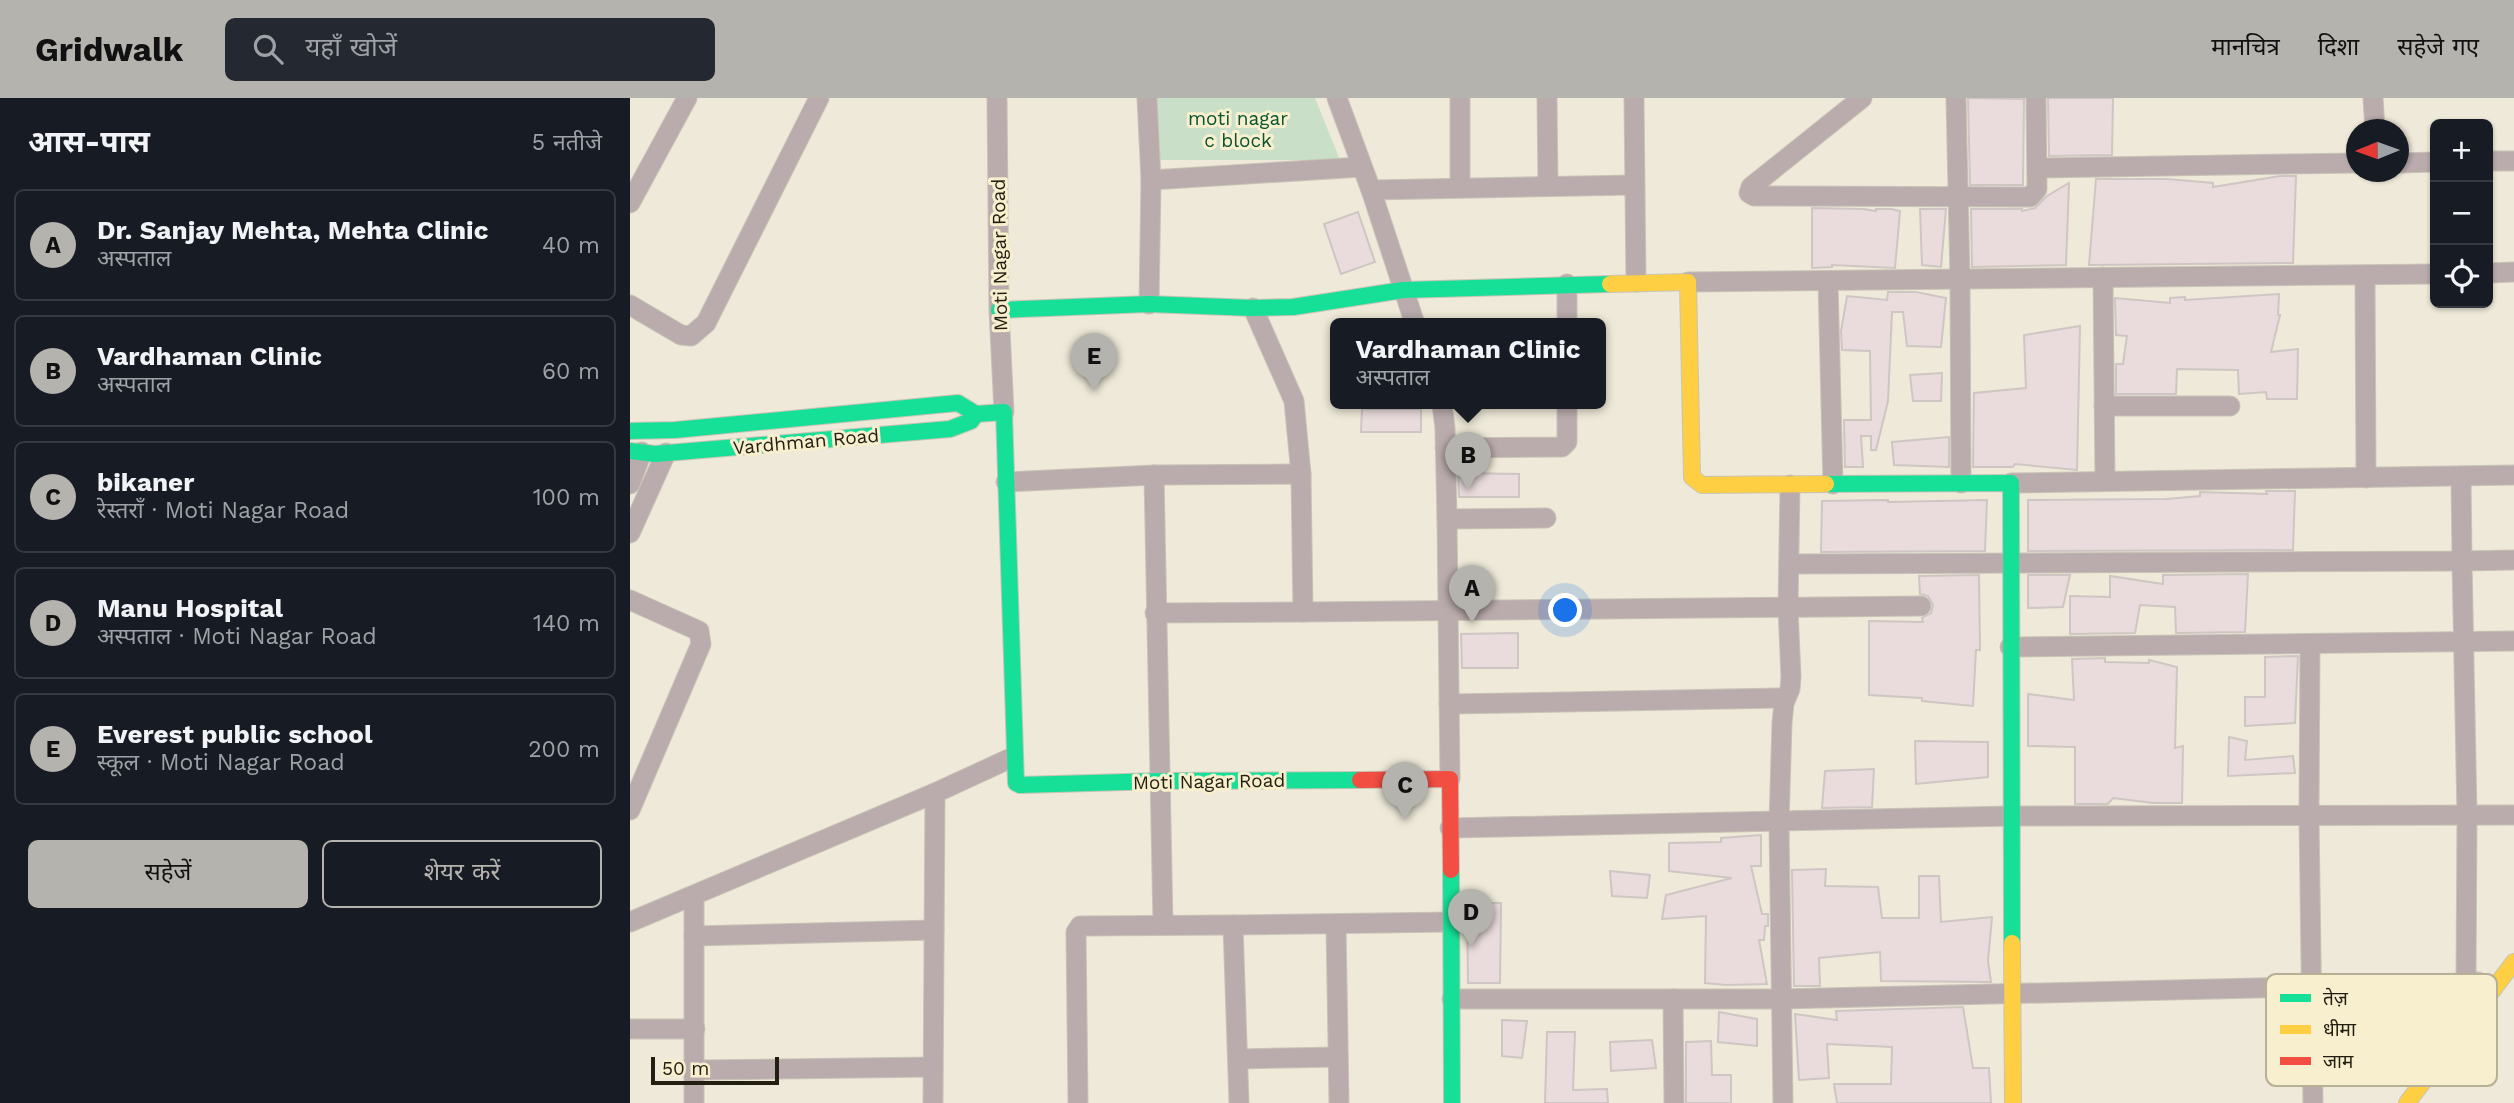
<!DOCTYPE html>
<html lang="hi">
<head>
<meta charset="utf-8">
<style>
	body { margin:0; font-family:"Work Sans","Noto Sans Devanagari",sans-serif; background:#242831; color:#f1f3f6 }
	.controls { position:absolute; right:21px; top:21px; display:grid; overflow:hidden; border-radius:10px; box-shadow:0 2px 5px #0004 }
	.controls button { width:63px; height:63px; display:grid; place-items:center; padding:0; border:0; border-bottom:2px solid #363941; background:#171b24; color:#f1f3f6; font:35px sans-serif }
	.compass { position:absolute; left:1716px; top:21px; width:63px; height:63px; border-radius:50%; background:#171b24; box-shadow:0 2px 5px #0004; rotate:269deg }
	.scale { position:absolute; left:21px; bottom:18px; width:128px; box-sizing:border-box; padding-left:7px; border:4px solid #221e12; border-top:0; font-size:19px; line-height:24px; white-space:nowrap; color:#221e12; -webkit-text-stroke:5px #f8efce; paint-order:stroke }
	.you { position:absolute; left:936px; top:513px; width:24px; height:24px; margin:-18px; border:5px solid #fff; border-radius:50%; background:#1a73e8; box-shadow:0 0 0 10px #1a73e833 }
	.badge { display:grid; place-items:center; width:46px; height:46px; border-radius:50%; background:#b4b3ae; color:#111; font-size:23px; font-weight:700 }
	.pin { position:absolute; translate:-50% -58px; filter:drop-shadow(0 2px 4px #0008) }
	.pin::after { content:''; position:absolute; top:37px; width:24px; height:21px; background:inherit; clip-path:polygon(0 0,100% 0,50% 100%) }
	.popup { position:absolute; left:700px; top:220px; width:276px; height:91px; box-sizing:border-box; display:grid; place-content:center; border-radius:10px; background:#171b24; filter:drop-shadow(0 2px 5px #0005); font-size:23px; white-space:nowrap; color:#9ea1a6 }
	.popup b { font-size:26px; color:#f1f3f6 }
	.popup::after { content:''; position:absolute; left:50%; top:100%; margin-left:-14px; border:14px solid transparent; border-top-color:#171b24 }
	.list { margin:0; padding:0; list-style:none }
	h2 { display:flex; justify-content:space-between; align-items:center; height:91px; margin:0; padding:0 28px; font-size:30px }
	h2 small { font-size:23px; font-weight:400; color:#9ea1a6 }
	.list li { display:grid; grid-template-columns:46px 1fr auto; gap:21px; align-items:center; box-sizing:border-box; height:112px; margin:0 14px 14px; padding:0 14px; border:2px solid #363941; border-radius:10px }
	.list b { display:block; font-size:26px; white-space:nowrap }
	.list p { margin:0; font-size:23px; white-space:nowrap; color:#9ea1a6 }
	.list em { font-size:23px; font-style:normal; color:#9ea1a6 }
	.actions { display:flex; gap:14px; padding:21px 28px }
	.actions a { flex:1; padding:16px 0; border:2px solid #b4b3ae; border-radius:10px; text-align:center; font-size:24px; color:#b4b3ae }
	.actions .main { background:#b4b3ae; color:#111 }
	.icon { flex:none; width:38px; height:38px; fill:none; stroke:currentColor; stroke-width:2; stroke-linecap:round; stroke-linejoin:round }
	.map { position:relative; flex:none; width:1884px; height:1005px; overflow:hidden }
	header { display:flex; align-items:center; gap:42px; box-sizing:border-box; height:98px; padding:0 35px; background:#b4b3ae; color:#111 }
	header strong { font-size:33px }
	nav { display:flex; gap:38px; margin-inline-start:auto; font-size:24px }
	.search { width:490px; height:63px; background:#242831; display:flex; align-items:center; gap:18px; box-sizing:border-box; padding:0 24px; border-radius:10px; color:#9ea1a6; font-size:26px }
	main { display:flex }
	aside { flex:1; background:#171b24 }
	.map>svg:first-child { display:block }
	.green { fill:#c9dfc8 }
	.building { fill:#eadcdc; stroke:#cec6c3; stroke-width:2 }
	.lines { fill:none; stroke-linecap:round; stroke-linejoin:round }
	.street-casing { stroke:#c8c4b6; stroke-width:21 }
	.fast-casing { stroke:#c8c4b6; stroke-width:18 }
	.slow-casing { stroke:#c8c4b6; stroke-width:18 }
	.jam-casing { stroke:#c8c4b6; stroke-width:18 }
	.street { stroke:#baabac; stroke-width:19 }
	.fast { stroke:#16e098; stroke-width:16 }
	.slow { stroke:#ffcf43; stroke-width:16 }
	.jam { stroke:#f24e42; stroke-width:16 }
	.labels { text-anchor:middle; stroke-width:6; stroke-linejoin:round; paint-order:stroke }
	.park-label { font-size:19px; fill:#085431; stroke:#f8efce }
	.street-label { font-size:19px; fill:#221e12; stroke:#f8efce }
	.key { fill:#f8efce; stroke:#b8b096; stroke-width:2 }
	.key-label { font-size:19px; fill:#221e12 }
</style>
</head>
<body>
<header>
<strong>Gridwalk</strong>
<div class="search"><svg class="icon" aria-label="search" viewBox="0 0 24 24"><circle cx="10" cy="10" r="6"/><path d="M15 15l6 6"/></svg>यहाँ खोजें</div>
<nav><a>मानचित्र</a><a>दिशा</a><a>सहेजे गए</a></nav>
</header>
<main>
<aside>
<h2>आस-पास<small>5 नतीजे</small></h2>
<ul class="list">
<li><span class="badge">A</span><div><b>Dr. Sanjay Mehta, Mehta Clinic</b><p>अस्पताल</p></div><em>40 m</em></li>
<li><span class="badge">B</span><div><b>Vardhaman Clinic</b><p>अस्पताल</p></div><em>60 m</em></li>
<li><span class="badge">C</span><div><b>bikaner</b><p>रेस्तराँ · Moti Nagar Road</p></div><em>100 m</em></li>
<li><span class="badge">D</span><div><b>Manu Hospital</b><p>अस्पताल · Moti Nagar Road</p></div><em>140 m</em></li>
<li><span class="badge">E</span><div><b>Everest public school</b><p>स्कूल · Moti Nagar Road</p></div><em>200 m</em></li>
</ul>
<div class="actions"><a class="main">सहेजें</a><a>शेयर करें</a></div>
</aside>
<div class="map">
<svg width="1884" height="1005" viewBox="0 0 1884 1005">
	<rect width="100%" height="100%" fill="#eee9d8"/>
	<path class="green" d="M518,0H685L710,62H521Z"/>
	<g class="building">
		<path d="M1338,0L1394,1L1393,87H1340Z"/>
		<path d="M1418,0H1483L1482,57L1419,58Z"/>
		<path d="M1650,78H1666L1663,165L1459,167L1466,81H1537L1583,85V89Z"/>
		<path d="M1439,85L1436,167L1342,169L1341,111H1392V113L1405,110L1417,98Z"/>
		<path d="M1182,110L1234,111L1246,113V111H1261L1270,113L1265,170L1202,167V169L1182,170Z"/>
		<path d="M1290,111H1316L1311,169L1292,167Z"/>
		<path d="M728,114L745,164L711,176L694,126Z"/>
		<path d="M1258,194H1286L1316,200L1311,249L1277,248L1273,214H1262L1258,303L1246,352H1241V338H1231L1233,369H1215L1214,322H1241L1240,253L1212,252L1211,233L1217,198L1257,202Z"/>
		<path d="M1649,196L1648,217H1650L1641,254L1668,251L1667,301H1637L1636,294L1609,296L1608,272L1547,271L1546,296H1486V266H1493L1497,238L1486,237L1485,200L1540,205V200L1555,199V202Z"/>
		<path d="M1450,228L1447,372L1385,366L1383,369H1343L1344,295L1396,290L1394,237Z"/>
		<path d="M1312,275L1311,303H1283L1280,277Z"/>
		<path d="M732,311H791V334H731Z"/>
		<path d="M1319,339V369L1264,367L1262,344Z"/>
		<path d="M828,375L889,376V399H829Z"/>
		<path d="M1636,393H1665L1663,452L1398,453V402L1536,401L1570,398V394L1637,396Z"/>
		<path d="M1258,402V404L1357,402L1355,453L1191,454L1192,403Z"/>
		<path d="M1618,476L1615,534L1546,535L1545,509L1510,507L1505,535L1440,536V498L1480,499V478L1533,486V477Z"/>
		<path d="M1349,477L1350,552H1346L1343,608L1292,603V600L1239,597V523L1293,524L1292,520L1301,515L1303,507L1298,498L1290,496L1289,478Z"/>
		<path d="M1398,477H1440L1433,509L1398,510Z"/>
		<path d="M888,535V570H832L831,536Z"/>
		<path d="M1668,558L1665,625L1615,628V599H1635V559Z"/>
		<path d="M1475,560V564L1519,565V562L1547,569L1545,650L1553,648L1552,705H1523L1483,700L1478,706H1445V649L1398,648V596L1444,602L1442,561Z"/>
		<path d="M1599,639L1617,643L1615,662L1663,658L1665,675L1598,678Z"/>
		<path d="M1285,643L1358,644V679L1286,686Z"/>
		<path d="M1244,671L1242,709L1192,710L1195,673Z"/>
		<path d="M1131,737V768H1121L1132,816H1138V828H1135L1134,842H1129L1137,886L1096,887L1075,885L1076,818L1032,821L1036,797L1102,780L1039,773V745L1091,744V740Z"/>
		<path d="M1196,771L1195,788L1248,789L1252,820H1289V778H1309L1311,824L1362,819L1358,863L1361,884L1251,883L1250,854L1189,860L1190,888H1164L1162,772Z"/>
		<path d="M980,773L1020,777L1017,800L982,798Z"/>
		<path d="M837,805H871L870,885H838Z"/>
		<path d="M1333,909L1343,970H1359L1361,1005H1207L1204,986H1261L1262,949L1197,946L1199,980L1169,982L1165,916L1207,922L1206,913Z"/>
		<path d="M1089,914L1127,921V948L1088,944Z"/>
		<path d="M872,922L897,923L892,960L872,958Z"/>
		<path d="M917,934H945L943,992L977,991L978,1005H915Z"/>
		<path d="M1022,942L1026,970L981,973L980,944Z"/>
		<path d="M1081,943L1082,977H1101V1005H1056V944Z"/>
	</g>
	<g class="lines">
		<g class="street-casing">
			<g id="street">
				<path d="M367,0L369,212L374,314"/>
				<path d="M517,0L521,82L519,206"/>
				<path d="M707,0L741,92L785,226"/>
				<path d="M830,0V89"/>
				<path d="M917,0L918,88"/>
				<path d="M1004,0L1006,184"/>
				<path d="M1232,0L1121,89L1119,95L1124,98L1400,99L1407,91L1406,0"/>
				<path d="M1326,0L1330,181L1331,385"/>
				<path d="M1743,0L1745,32"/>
				<path d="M1858,63H1884"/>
				<path d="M1769,65L1805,64"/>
				<path d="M1408,70L1727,65"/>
				<path d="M521,82L731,69"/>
				<path d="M741,92L1004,87"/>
				<path d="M0,105L57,0"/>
				<path d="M1858,175L1884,174"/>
				<path d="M1735,177L1736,380"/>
				<path d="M1473,179L1475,383"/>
				<path d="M1198,183L1203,386"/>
				<path d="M1058,184L1805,176"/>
				<path d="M0,207L51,237L61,238L76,225L189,0"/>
				<path d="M623,210L664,303L671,376"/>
				<path d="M937,226V186"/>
				<path d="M812,306L815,330L817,421L820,681"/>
				<path d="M1474,308H1600"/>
				<path d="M815,350L932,349L937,344V306"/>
				<path d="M524,377L533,826"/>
				<path d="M376,384L524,377L671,376L673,514L1291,508"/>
				<path d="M1381,385L1884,377"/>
				<path d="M0,386L12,354"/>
				<path d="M817,421L916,420"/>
				<path d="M0,435L36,355"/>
				<path d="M1159,466L1832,463L1831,378"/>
				<path d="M0,502L69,533L71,546L0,712"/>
				<path d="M525,515L673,514"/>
				<path d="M1680,546L1679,718L1683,1005"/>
				<path d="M1380,549L1884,543"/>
				<path d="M819,606L1156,600"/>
				<path d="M820,730L1381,718L1884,717"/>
				<path d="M64,798V1005"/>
				<path d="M0,824L305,695L383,659"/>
				<path d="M706,826L709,1005"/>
				<path d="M64,838L304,832"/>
				<path d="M1848,884L1836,885L1837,717L1832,463L1884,462"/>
				<path d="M822,901H1151L1836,885"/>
				<path d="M1043,901L1044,1005"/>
				<path d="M0,931H65"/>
				<path d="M608,961L708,959"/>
				<path d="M65,972L303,969"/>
				<path d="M303,1005L305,695"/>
				<path d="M448,1005L446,834L450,828L603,827"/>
				<path d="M609,1005L603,827L821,824"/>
				<path d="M1153,1005L1149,725L1152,625L1154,605L1160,591L1161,579L1158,511L1160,387"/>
			</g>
		</g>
		<g class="fast-casing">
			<g id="fast">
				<path d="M369,212L519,206L623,210L663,209L773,192L980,186"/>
				<path d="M346,316L374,314L386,685L390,687L531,683L730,682"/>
				<path d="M0,333L45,332L328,305L346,316"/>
				<path d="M0,353L25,356L320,331L341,323L346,316"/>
				<path d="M1196,386L1381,385L1382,845"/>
				<path d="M821,772L822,1005"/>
			</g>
		</g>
		<g class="slow-casing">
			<g id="slow">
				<path d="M980,186L1058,184L1062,379L1072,387L1196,386"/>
				<path d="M1382,845L1383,1005"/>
				<path d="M1777,1005L1884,864"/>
			</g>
		</g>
		<g class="jam-casing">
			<path id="jam" d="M730,682L820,681L821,772"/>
		</g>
		<use href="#street" class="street"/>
		<use href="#fast" class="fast"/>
		<use href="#slow" class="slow"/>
		<use href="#jam" class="jam"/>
	</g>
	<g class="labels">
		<g class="park-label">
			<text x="608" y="27">moti nagar<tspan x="608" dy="22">c block</tspan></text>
		</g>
		<g class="street-label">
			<text transform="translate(369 157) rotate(-91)" y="7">Moti Nagar Road</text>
			<text transform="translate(176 343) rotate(-5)" y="7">Vardhman Road</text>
			<text transform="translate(579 683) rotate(-1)" y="7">Moti Nagar Road</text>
		</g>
	</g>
	<rect x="1636" y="876" width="231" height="112" rx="10" class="key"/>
	<rect x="1650" y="896" width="31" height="8" fill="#16e098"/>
	<rect x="1650" y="927" width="31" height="9" fill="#ffcf43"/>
	<rect x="1650" y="959" width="31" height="8" fill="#f24e42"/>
	<g class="key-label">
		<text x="1693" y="907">तेज़</text>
		<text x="1693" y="938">धीमा</text>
		<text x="1693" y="970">जाम</text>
	</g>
</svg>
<div class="controls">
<button>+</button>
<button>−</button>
<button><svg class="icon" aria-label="locate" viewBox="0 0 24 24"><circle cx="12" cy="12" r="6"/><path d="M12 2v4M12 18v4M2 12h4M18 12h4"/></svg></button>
</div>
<svg class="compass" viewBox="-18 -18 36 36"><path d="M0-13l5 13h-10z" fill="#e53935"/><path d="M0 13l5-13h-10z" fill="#9ea1a6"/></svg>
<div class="scale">50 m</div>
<div class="you"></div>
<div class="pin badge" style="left:842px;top:525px">A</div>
<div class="pin badge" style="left:838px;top:392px">B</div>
<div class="popup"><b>Vardhaman Clinic</b>अस्पताल</div>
<div class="pin badge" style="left:775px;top:722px">C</div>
<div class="pin badge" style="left:841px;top:849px">D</div>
<div class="pin badge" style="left:464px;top:293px">E</div>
</div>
</main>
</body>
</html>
